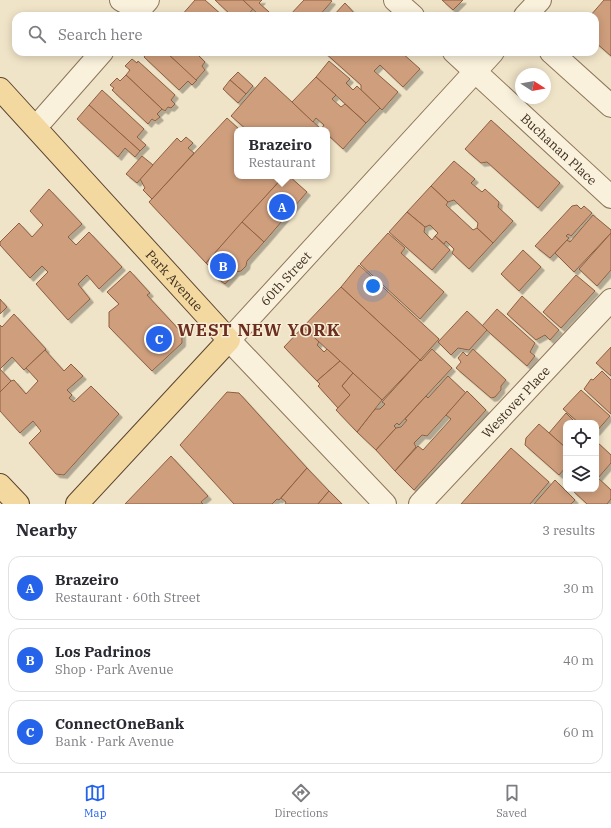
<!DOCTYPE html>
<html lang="en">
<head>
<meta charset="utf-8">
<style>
	body { margin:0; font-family:"IBM Plex Serif",serif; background:#f7f7f7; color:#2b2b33 }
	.controls { position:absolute; right:12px; bottom:12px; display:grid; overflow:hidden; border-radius:8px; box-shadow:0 2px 10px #0003 }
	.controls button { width:36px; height:36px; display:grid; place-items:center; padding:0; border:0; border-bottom:1px solid #e1e1e2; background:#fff; color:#2b2b33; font:20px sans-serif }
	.compass { position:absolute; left:515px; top:68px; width:36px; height:36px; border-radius:50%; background:#fff; box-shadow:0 2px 10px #0003; rotate:101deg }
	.you { position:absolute; left:373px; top:286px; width:14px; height:14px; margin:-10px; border:3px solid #fff; border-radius:50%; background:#1a73e8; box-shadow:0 0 0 6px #1a73e833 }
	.badge { display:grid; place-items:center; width:26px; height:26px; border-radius:50%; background:#2563eb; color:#fff; font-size:13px; font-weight:700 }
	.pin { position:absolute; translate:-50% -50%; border:2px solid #fff; box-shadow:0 1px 4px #0006 }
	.popup { position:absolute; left:234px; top:127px; width:96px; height:52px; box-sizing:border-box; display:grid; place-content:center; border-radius:8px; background:#fff; filter:drop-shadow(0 1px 3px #0005); font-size:13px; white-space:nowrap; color:#7c7c81 }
	.popup b { font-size:15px; color:#2b2b33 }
	.popup::after { content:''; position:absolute; left:50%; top:100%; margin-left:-8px; border:8px solid transparent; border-top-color:#fff }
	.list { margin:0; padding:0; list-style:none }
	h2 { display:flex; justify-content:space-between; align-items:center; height:52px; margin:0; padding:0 16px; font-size:17px }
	h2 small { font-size:13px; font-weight:400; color:#7c7c81 }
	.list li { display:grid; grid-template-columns:26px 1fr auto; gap:12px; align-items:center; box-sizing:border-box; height:64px; margin:0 8px 8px; padding:0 8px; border:1px solid #e1e1e2; border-radius:12px }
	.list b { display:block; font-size:15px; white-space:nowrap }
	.list p { margin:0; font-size:13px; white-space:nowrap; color:#7c7c81 }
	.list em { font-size:13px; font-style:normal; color:#7c7c81 }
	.icon { flex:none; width:22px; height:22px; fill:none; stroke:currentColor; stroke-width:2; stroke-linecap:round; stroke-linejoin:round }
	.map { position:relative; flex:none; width:611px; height:504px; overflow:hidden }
	.search { position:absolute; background:#fff; box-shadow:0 2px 10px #0003; left:12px; right:12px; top:12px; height:44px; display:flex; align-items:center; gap:10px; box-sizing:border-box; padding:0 14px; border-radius:12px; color:#7c7c81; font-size:15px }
	.sheet { height:268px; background:#fff }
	nav { display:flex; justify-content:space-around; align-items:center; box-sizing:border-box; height:56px; border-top:1px solid #e1e1e2; background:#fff; font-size:11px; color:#7c7c81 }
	nav a { display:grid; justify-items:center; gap:2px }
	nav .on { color:#2563eb }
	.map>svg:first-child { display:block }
	.building { fill:#cf9f7d; stroke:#8d5f41; filter:url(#shadow) }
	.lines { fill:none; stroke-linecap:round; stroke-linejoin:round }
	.minor-casing { stroke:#8d765c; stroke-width:24 }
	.major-casing { stroke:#5b4430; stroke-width:24 }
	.minor { stroke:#faf1dc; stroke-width:22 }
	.major { stroke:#f3d9a0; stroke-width:22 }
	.labels { text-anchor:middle; stroke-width:3; stroke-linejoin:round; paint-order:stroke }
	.street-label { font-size:13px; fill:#3d2e20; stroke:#f7eed8 }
	.district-label { font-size:17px; font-weight:bold; letter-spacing:1px; fill:#6b2e1e; stroke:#f7eed8 }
</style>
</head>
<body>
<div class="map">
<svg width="611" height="504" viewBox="0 0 611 504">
	<defs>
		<filter id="shadow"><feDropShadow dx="3.5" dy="3.5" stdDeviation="0" flood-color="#0004"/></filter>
	</defs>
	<rect width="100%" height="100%" fill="#f0e4c8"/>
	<g class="building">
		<path d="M195,0H205L223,16H181Z"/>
		<path d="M215,0H243L253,9L247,16H232Z"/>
		<path d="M243,0H262L259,3L269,12L265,16H260Z"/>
		<path d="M304,0H330L332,1L319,16H289Z"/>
		<path d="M442,0H463L453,10Z"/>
		<path d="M604,0H611V56L595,42V16H590Z"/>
		<path d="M345,3L357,16H333Z"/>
		<path d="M148,52H166L197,80L192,85L188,81L179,90L144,57Z"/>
		<path d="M166,52H195L205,62L202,66L205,70L196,80Z"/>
		<path d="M324,52H401L420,69L403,87L380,65L374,71L398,92L382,110L361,90V85Z"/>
		<path d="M132,59L137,63L138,61L175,95L171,100L175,104L171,108L168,107L165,111L162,109L126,75L130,70L125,66Z"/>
		<path d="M329,61L350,79L346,83L353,90L357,86L380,108L366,123L316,77Z"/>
		<path d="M238,72L253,86L246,94L230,80Z"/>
		<path d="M126,75L162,109L157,114L160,117L155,121L152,119L148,124L112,90L114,88L110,85L117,78L120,81Z"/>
		<path d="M265,77L321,129L320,130H247L231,116Z"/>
		<path d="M316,77L336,95L332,99L341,107L345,104L366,123L343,149L327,134V130L321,129L324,125L316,118L313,122L292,102Z"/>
		<path d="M230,80L246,94L238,103L223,89Z"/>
		<path d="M102,90L144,129L137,137L146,145L140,151L89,105Z"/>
		<path d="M89,105L140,151L135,157L125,148L118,157L77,119Z"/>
		<path d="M227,118L240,130H237V176H284L206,263L149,202Z"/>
		<path d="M491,120L560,183L538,208L487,162L481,163L465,149Z"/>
		<path d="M186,137L193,143L188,148L194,153L152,199L143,190L145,188L140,179L177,138L181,142Z"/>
		<path d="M142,156L153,165L137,183L126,174Z"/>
		<path d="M454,161L475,179L471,183L482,192L485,189L499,202L498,207L513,221L493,243L477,228L478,223L454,200L448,202L431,186Z"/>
		<path d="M284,176H289L307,192L264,242L242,222Z"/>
		<path d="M431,186L448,202L446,205L473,230L477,228L493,243L469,269L452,253L454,249L446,241L444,244L435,236L438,233L430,225L425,227L407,212Z"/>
		<path d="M49,189L82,224L68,237L76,245L89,232L122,267L99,289L87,275L78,284L90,299L68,320L36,284L48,272L42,266L30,278L0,245V242L19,223L32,237L43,225L30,211Z"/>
		<path d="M577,205L581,209L584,206L592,213L571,236L568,234L566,236L569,238L550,258L535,246L572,206Z"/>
		<path d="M407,212L425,227L424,232L432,240L435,236L450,250L432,270L389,232Z"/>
		<path d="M593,215L611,230V233L574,272L555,253L567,240L570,242Z"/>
		<path d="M242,222L264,242L247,261L246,266L241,271L236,272L225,284L214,276V271L206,263Z"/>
		<path d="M388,233L405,248L401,253L444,292L420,319L360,264Z"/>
		<path d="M611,233V270L597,286L579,269Z"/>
		<path d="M523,250L541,267L519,291L501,274Z"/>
		<path d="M359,265L439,339L420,360L341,287Z"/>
		<path d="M130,271L150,293L147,295L182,333V343L152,371L109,327V312L119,304L107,292Z"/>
		<path d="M576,275L595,291L561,328L543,312Z"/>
		<path d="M341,287L420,360L382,400L303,327Z"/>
		<path d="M522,296L559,330L550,340L545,335L536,340L507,314Z"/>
		<path d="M0,299L7,307L0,314Z"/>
		<path d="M497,309L535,343L530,352L535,356L527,366L482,326Z"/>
		<path d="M467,311L487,330L469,350L458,348L451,355L438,342Z"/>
		<path d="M14,314L46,349L24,370L12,357L0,369L11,381L0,392V325L2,327Z"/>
		<path d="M303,327L319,342L317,345L324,352L327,349L340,361L317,381L284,347Z"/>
		<path d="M611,347V376L596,363Z"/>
		<path d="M432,349L452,368L399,425L397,423L394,426L396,428L376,450L357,432L375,409H380L385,404L382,402L420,360L421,361Z"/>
		<path d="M473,349L506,380L501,386V390L495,397L491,398L456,368L461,362L458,358L463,352L467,356Z"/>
		<path d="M45,350L64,371L71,364L83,376L67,390L72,395L69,398L74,402L91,386L119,414L64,475L56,474L29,443L41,431L33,421L20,433L0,411V392L11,381L14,380L26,394L38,381L26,368Z"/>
		<path d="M340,361L353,373L342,386L350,395L338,408L318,386L320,384L317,381Z"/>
		<path d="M602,371L611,380V414L584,389L591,379L593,380Z"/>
		<path d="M353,373L382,400L357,432L336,410L350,395L342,386Z"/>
		<path d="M448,376L466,393L427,436L422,435L414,443L416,447L395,471L376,450L396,428L401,427L407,420L405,419L426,396L428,398Z"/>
		<path d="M581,390L610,416L596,432V423H579L563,409Z"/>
		<path d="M467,391L486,410L414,490L395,471L418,446L423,450L451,419L446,415Z"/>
		<path d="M227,392L239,393L307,468L279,500L277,499L272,504H234L180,445Z"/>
		<path d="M566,413L576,423H566V448L549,433Z"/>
		<path d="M539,424L566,448V467L559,475L525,445L526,438Z"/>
		<path d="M596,441L611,455V463L598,478L596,476Z"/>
		<path d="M511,448L549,482L530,504H461Z"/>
		<path d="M171,456L208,496L201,502L203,504H125Z"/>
		<path d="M307,468L329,491L318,504H285L286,502L281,498Z"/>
		<path d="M596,476L611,490V499L607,504H587L572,490L596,489Z"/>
		<path d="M555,480L575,500L571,504H534Z"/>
		<path d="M329,491L342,504H318Z"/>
	</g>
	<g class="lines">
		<g class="minor-casing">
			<g id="minor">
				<path d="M121,0L139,10"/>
				<path d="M395,0L413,16"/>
				<path d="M134,16L148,0"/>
				<path d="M525,16L540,0"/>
				<path id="s1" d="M454,52L611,197"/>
				<path d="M551,52L611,106"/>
				<path d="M36,127L102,52"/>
				<path id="s2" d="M385,504L229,340L493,52"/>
				<path id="s3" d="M420,504L611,300"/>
			</g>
		</g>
		<g class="major-casing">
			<g id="major">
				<path id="s4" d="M0,89L229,340L77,504"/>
				<path d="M0,485L18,504"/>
			</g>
		</g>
		<use href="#minor" class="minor"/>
		<use href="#major" class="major"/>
	</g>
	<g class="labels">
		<g class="street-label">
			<text dy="5" stroke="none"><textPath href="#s1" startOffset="143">Buchanan Place</textPath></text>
			<text dy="5" stroke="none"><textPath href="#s2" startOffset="310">60th Street</textPath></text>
			<text dy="5" stroke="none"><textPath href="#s4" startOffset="259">Park Avenue</textPath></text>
			<text dy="5" stroke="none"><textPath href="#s3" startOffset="140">Westover Place</textPath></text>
		</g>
		<g class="district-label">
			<text x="259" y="336">WEST NEW YORK</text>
		</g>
	</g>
</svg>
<div class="controls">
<button><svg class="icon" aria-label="locate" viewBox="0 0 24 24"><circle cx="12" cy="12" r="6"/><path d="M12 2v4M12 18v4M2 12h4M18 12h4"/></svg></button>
<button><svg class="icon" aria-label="layers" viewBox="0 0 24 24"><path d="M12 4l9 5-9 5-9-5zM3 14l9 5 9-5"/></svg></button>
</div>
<svg class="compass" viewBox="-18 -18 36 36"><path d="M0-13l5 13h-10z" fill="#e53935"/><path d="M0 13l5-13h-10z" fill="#7c7c81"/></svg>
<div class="you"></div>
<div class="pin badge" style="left:282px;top:207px">A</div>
<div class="popup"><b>Brazeiro</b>Restaurant</div>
<div class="pin badge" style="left:223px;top:266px">B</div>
<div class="pin badge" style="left:159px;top:339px">C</div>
<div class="search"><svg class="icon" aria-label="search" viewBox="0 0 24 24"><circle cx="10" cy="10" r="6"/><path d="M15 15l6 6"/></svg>Search here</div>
</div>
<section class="sheet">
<h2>Nearby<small>3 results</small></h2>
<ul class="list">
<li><span class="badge">A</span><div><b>Brazeiro</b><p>Restaurant · 60th Street</p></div><em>30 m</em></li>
<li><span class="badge">B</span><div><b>Los Padrinos</b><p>Shop · Park Avenue</p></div><em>40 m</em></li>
<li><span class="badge">C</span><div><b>ConnectOneBank</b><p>Bank · Park Avenue</p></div><em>60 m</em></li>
</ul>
</section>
<nav>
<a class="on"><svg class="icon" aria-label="map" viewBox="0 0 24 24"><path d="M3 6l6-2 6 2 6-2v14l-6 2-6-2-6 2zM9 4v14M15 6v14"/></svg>Map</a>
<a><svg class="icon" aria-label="directions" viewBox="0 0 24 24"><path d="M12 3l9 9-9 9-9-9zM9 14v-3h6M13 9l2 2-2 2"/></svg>Directions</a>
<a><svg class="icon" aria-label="saved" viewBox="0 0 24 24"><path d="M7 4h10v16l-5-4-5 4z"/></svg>Saved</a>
</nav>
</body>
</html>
